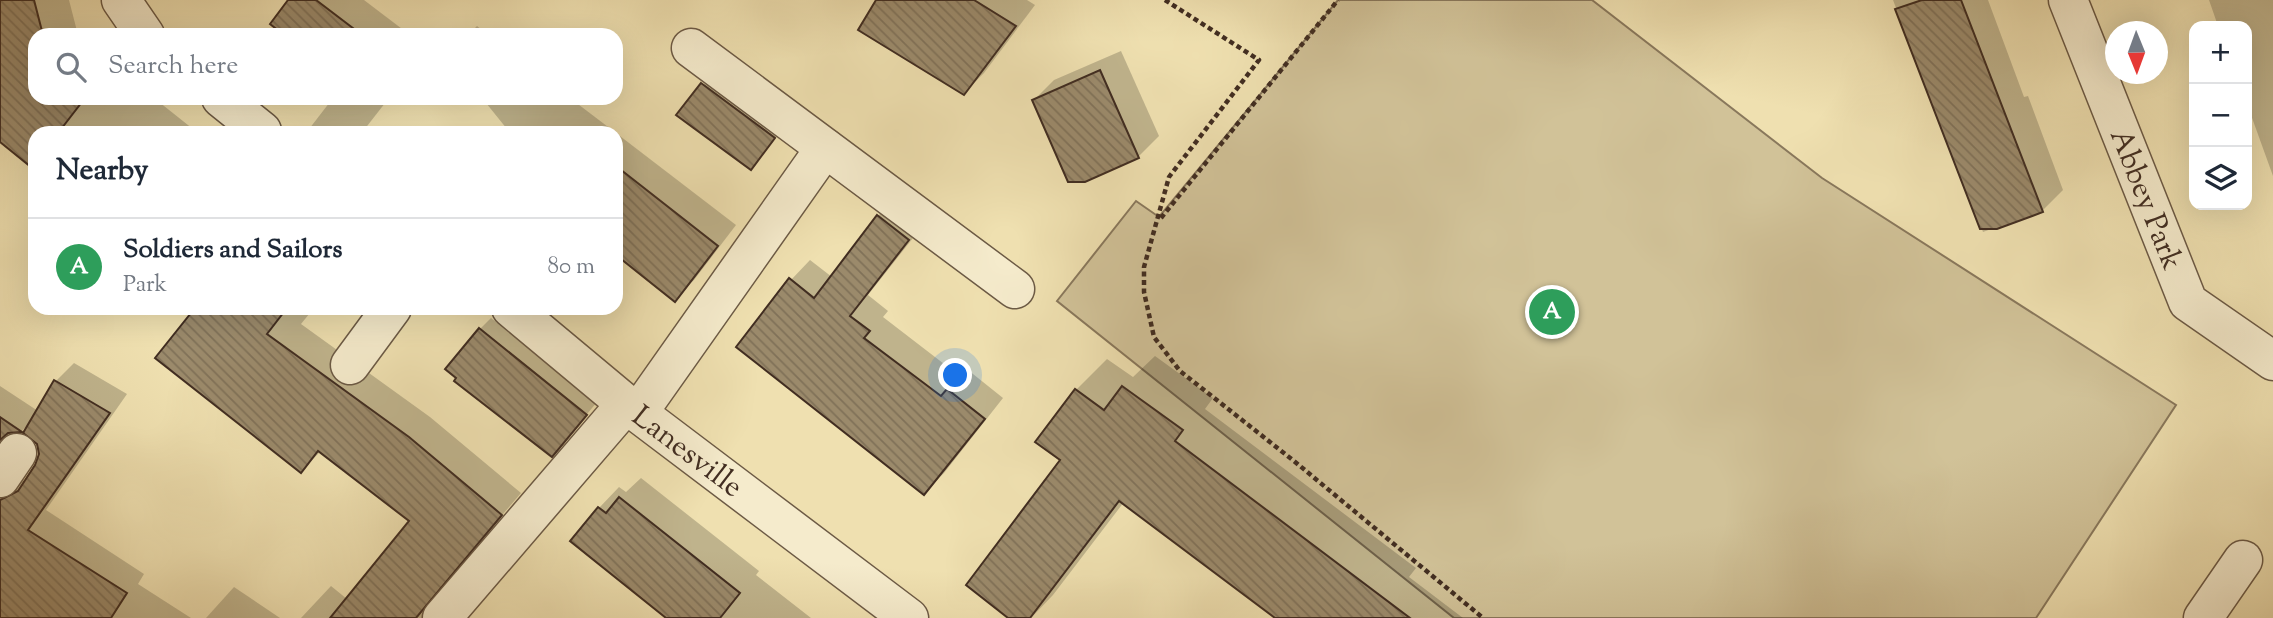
<!DOCTYPE html>
<html lang="en">
<head>
<meta charset="utf-8">
<style>
	body { margin:0; font-family:"Sorts Mill Goudy",serif; background:#f6f6f7; color:#1f2937 }
	.controls { position:absolute; right:21px; top:21px; display:grid; overflow:hidden; border-radius:14px; box-shadow:0 7px 28px #0002 }
	.controls button { width:63px; height:63px; display:grid; place-items:center; padding:0; border:0; border-bottom:2px solid #e0e1e3; background:#fff; color:#1f2937; font:35px sans-serif }
	.compass { position:absolute; left:2105px; top:21px; width:63px; height:63px; border-radius:50%; background:#fff; box-shadow:0 7px 28px #0002; rotate:179deg }
	.you { position:absolute; left:956px; top:376px; width:24px; height:24px; margin:-18px; border:5px solid #fff; border-radius:50%; background:#1a73e8; box-shadow:0 0 0 10px #1a73e833 }
	.badge { display:grid; place-items:center; width:46px; height:46px; border-radius:50%; background:#d93025; color:#fff; font-size:23px; font-weight:700 }
	.pin { position:absolute; translate:-50% -50%; border:4px solid #fff; box-shadow:0 2px 7px #0006 }
	.list { margin:0; padding:0; list-style:none }
	h2 { display:flex; justify-content:space-between; align-items:center; height:91px; margin:0; padding:0 28px; font-size:30px }
	h2 small { font-size:23px; font-weight:400; color:#747a83 }
	.list li { display:grid; grid-template-columns:46px 1fr auto; gap:21px; align-items:center; box-sizing:border-box; height:98px; padding:0 28px; border-top:2px solid #e0e1e3 }
	.list b { display:block; font-size:26px; white-space:nowrap }
	.list p { margin:0; font-size:23px; white-space:nowrap; color:#747a83 }
	.list em { font-size:23px; font-style:normal; color:#747a83 }
	.icon { flex:none; width:38px; height:38px; fill:none; stroke:currentColor; stroke-width:2; stroke-linecap:round; stroke-linejoin:round }
	.map { position:relative; flex:none; width:2273px; height:618px; overflow:hidden }
	.search { position:absolute; background:#fff; box-shadow:0 7px 28px #0002; left:28px; top:28px; width:595px; height:77px; display:flex; align-items:center; gap:18px; box-sizing:border-box; padding:0 24px; border-radius:21px; color:#747a83; font-size:26px }
	.panel { position:absolute; background:#fff; box-shadow:0 7px 28px #0002; left:28px; top:126px; width:595px; height:189px; border-radius:21px }
	.map>svg:first-child { display:block }
	.park { fill:#d1c298; stroke:#89785c; stroke-width:2 }
	.shadow { fill:#0003 }
	.building { fill:url(#building-back-hatch); stroke:#412d21; stroke-width:2 }
	.lines { fill:none; stroke-linecap:round; stroke-linejoin:round }
	.minor-casing { stroke:#6c5a45; stroke-width:41 }
	.path { stroke:#412d21; stroke-width:4.5; stroke-dasharray:5 3.5; stroke-linecap:butt }
	.minor { stroke:#f5ebcc; stroke-width:38 }
	.labels { text-anchor:middle; stroke-width:5; stroke-linejoin:round; paint-order:stroke }
	.street-label { font-size:30px; fill:#412d21; stroke:#f5ebcc }
</style>
</head>
<body>
<div class="map">
<svg width="2273" height="618" viewBox="0 0 2273 618">
	<defs>
		<pattern id="building-back-hatch" width="6" height="6" patternUnits="userSpaceOnUse" patternTransform="scale(1.75)"><rect width="6" height="6" fill="#9b8a6b"/><path d="M-1 5l2 2M0 0l6 6M5-1l2 2" fill="none" stroke="#807158"/></pattern>
	</defs>
	<rect width="100%" height="100%" fill="#efe0b0"/>
	<filter id="stains"><feTurbulence type="fractalNoise" baseFrequency=".00286" numOctaves="4"/><feColorMatrix values="0 0 0 0 .2 0 0 0 0 .09 0 0 0 0 .02 0 0 0 .5 -.17"/></filter>
	<radialGradient id="worn" r=".72"><stop offset=".6" stop-color="#630" stop-opacity="0"/><stop offset="1" stop-color="#630" stop-opacity=".3"/></radialGradient>
	<path class="park" d="M1338,0H1592L1822,178L2176,405L2036,618H1454L1057,301L1136,201L1159,217Z"/>
	<g class="shadow">
		<path d="M0,0H69L78,35H35V98H154L198,133H35V164L0,137Z"/>
		<path d="M290,0H364L410,35H287Z"/>
		<path d="M879,0H1027L1035,5L984,73L964,93Z"/>
		<path d="M1893,0H1988L2024,97L2028,96L2063,190L2042,211L1983,232L1936,103L1932,104Z"/>
		<path d="M2209,0H2273V176L2247,104V26H2218Z"/>
		<path d="M477,26L488,35H468Z"/>
		<path d="M1121,51L1159,136L1138,157L1034,100L1054,80Z"/>
		<path d="M714,73L785,126L751,168L679,115Z"/>
		<path d="M333,98H389L364,130L368,133H306Z"/>
		<path d="M482,98H570L616,133H504L507,129Z"/>
		<path d="M616,133L736,225L694,280L674,299L616,254Z"/>
		<path d="M898,196L928,219L868,295L888,311L883,317L961,377L968,370L1003,398L944,473L924,493L791,280L810,260L832,277L878,216Z"/>
		<path d="M197,308H314L301,324L430,417L521,493L446,581L431,602L430,618H301L331,586L347,599L412,521L321,451L301,471Z"/>
		<path d="M491,318L597,402L563,443L480,329Z"/>
		<path d="M1155,356L1213,398L1205,409L1416,568L1409,577L1463,618H1278L1124,502L1053,595L1031,618H1011L1063,459L1076,390L1107,359L1133,377Z"/>
		<path d="M74,363L127,394L46,510L144,574L138,584L191,618H0V469L18,481L27,480L41,454L28,424L22,431L11,432L0,446V386L38,411L55,382Z"/>
		<path d="M641,478L759,571L756,575L811,618H668L599,508L619,487L626,492Z"/>
		<path d="M234,587L280,618H206Z"/>
	</g>
	<g class="building">
		<path d="M0,0H34L43,35H35V98H85L58,133H35V162L31,167L0,142Z"/>
		<path d="M288,0H316L362,35H284L270,24Z"/>
		<path d="M876,0H974L1016,26L964,95L858,30Z"/>
		<path d="M1922,0H1961L2043,212L1997,229H1980L1895,9Z"/>
		<path d="M1100,70L1139,158L1085,182H1068L1032,100Z"/>
		<path d="M701,83L775,138L751,170L676,115Z"/>
		<path d="M616,166L718,246L675,302L616,255Z"/>
		<path d="M877,215L909,240L850,316L870,331L864,338L941,396L947,389L985,419L924,495L736,347L789,278L814,298Z"/>
		<path d="M195,308H287L267,334L409,437L502,515L416,618H330L409,521L318,451L301,473L155,358Z"/>
		<path d="M479,328L587,415L552,457L454,381L456,378L445,369Z"/>
		<path d="M54,380L110,413L28,530L127,593L111,618H0V500L18,491L35,465L39,454L37,444L23,433Z"/>
		<path d="M1122,386L1183,430L1175,441L1410,618H1275L1119,501L1030,618H1008L966,585L1060,460L1035,442L1075,389L1104,410Z"/>
		<path d="M0,417L22,432L8,433L0,440Z"/>
		<path d="M619,497L740,593L720,618H666L570,541L598,507L606,513Z"/>
	</g>
	<g class="lines">
		<g class="minor-casing">
			<g id="minor">
				<path d="M121,0L145,35"/>
				<path id="s1" d="M2068,0L2188,302L2273,361"/>
				<path d="M691,48L1015,289"/>
				<path d="M221,98L262,131"/>
				<path d="M511,308L626,404"/>
				<path d="M350,365L392,308"/>
				<path d="M638,413L825,148"/>
				<path d="M0,478L17,453"/>
				<path id="s2" d="M442,618L626,404L909,618"/>
				<path d="M2203,618L2243,560"/>
			</g>
		</g>
		<g class="path">
			<path d="M1165,0L1259,60L1169,177L1144,267V292L1154,337L1180,371L1294,461L1483,618"/>
			<path d="M1161,218L1338,0"/>
		</g>
		<use href="#minor" class="minor"/>
	</g>
	<g class="labels">
		<g class="street-label">
			<text dy="10" stroke="none"><textPath href="#s1" startOffset="214">Abbey Park</textPath></text>
			<text dy="10" stroke="none"><textPath href="#s2" startOffset="360">Lanesville</textPath></text>
		</g>
	</g>
	<rect width="100%" height="100%" filter="url(#stains)"/>
	<rect width="100%" height="100%" fill="url(#worn)"/>
</svg>
<div class="controls">
<button>+</button>
<button>−</button>
<button><svg class="icon" aria-label="layers" viewBox="0 0 24 24"><path d="M12 4l9 5-9 5-9-5zM3 14l9 5 9-5"/></svg></button>
</div>
<svg class="compass" viewBox="-18 -18 36 36"><path d="M0-13l5 13h-10z" fill="#e53935"/><path d="M0 13l5-13h-10z" fill="#747a83"/></svg>
<div class="you"></div>
<div class="pin badge" style="left:1552px;top:312px;background:#2e9e5b">A</div>
<div class="search"><svg class="icon" aria-label="search" viewBox="0 0 24 24"><circle cx="10" cy="10" r="6"/><path d="M15 15l6 6"/></svg>Search here</div>
<section class="panel">
<h2>Nearby<small></small></h2>
<ul class="list">
<li><span class="badge" style="background:#2e9e5b">A</span><div><b>Soldiers and Sailors</b><p>Park</p></div><em>80 m</em></li>
</ul>
</section>
</div>
</body>
</html>
